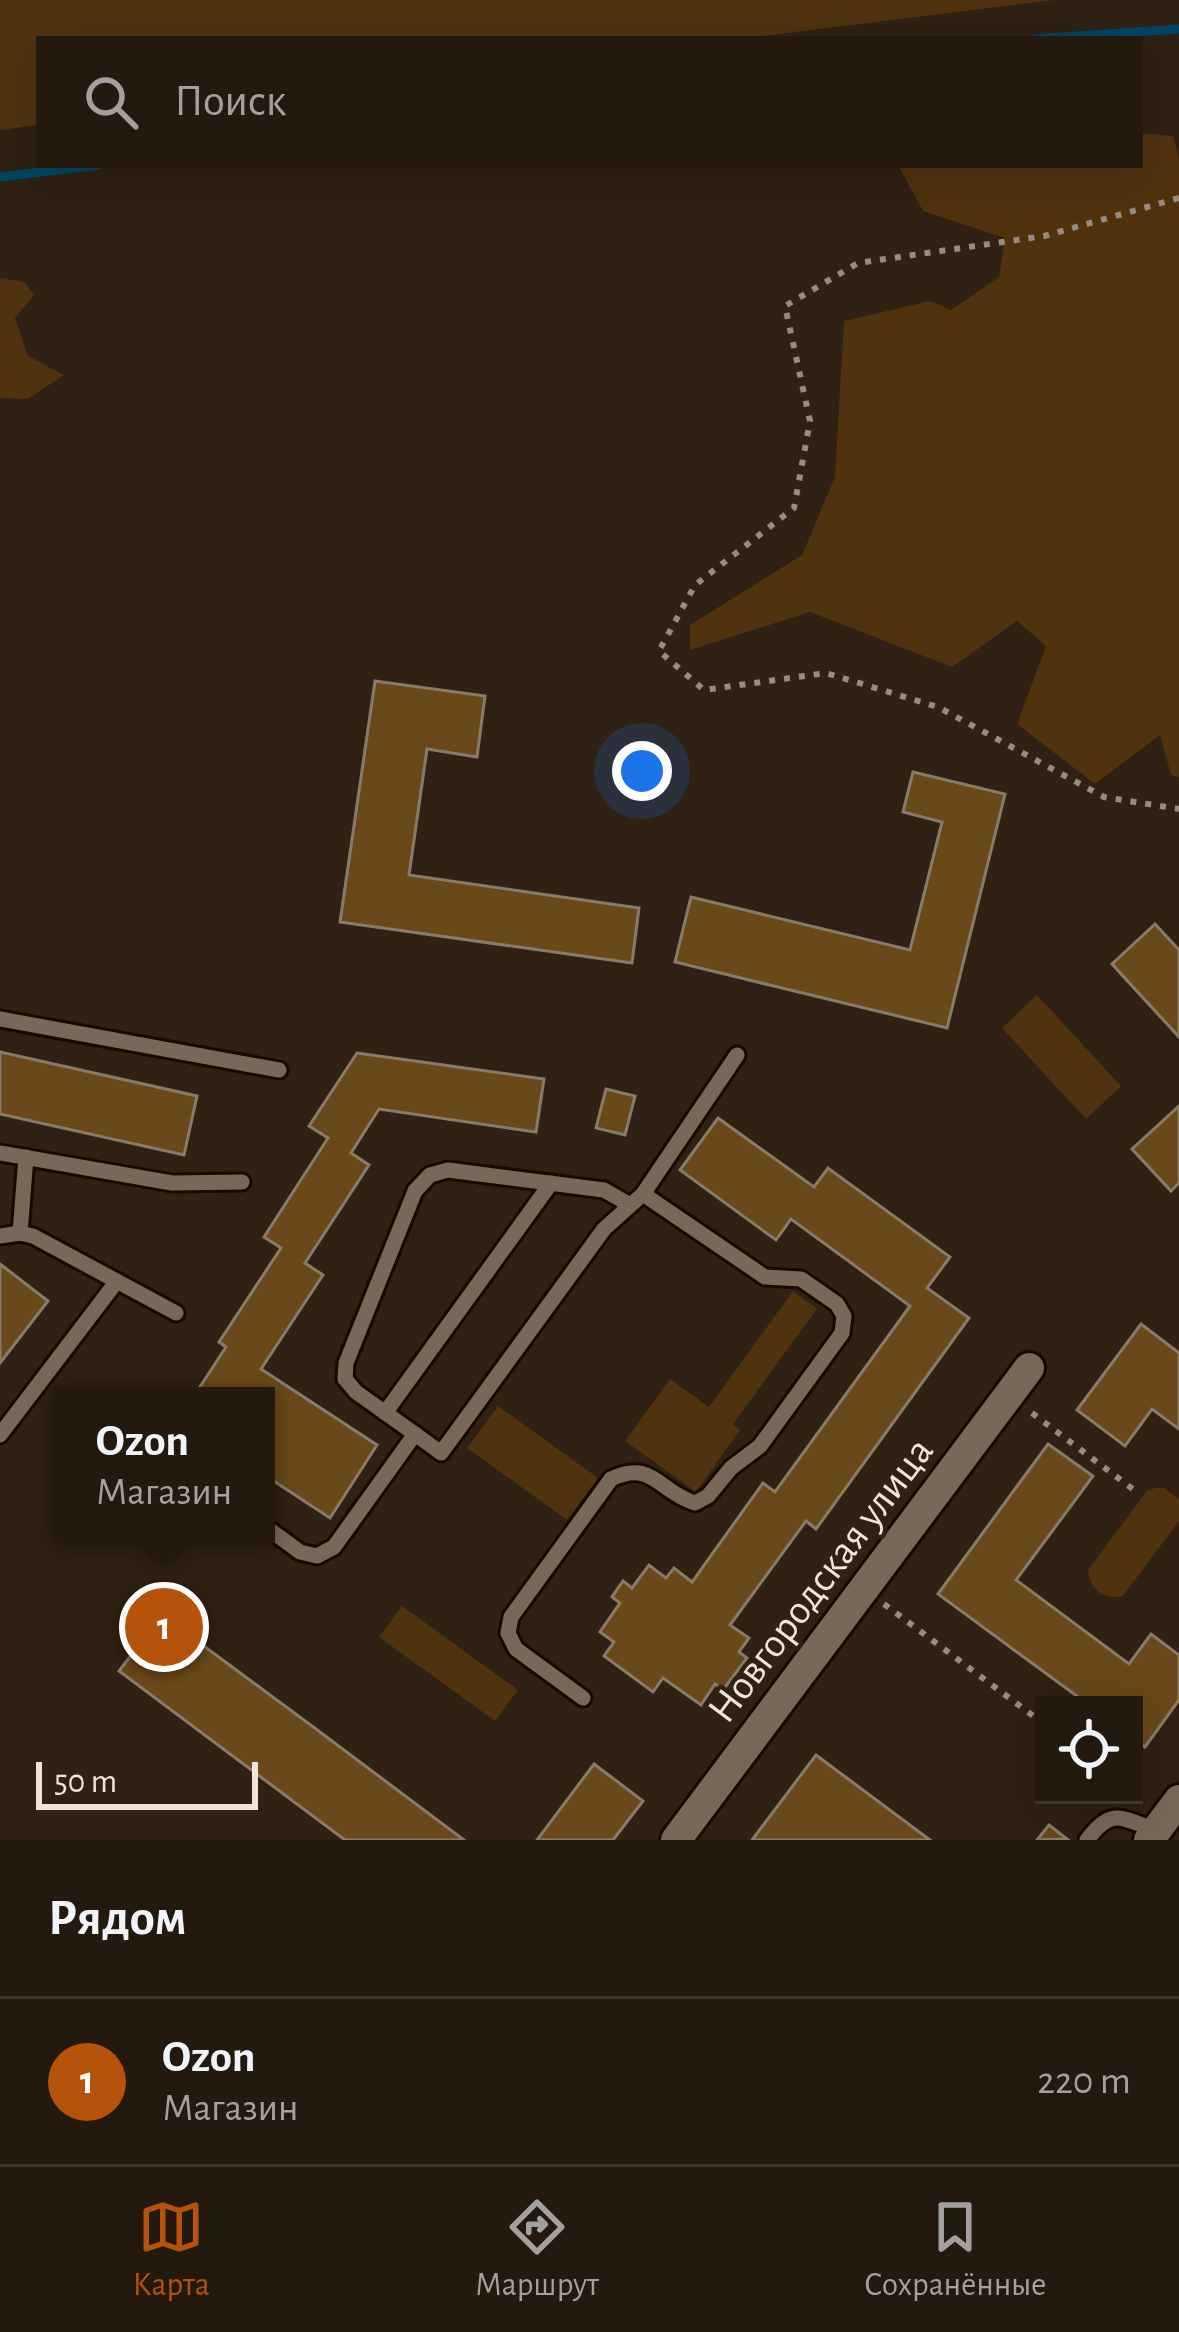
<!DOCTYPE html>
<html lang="ru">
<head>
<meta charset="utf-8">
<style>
	body { margin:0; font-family:"Alegreya Sans",sans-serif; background:#2b2217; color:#f1f3f6 }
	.controls { position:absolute; right:36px; bottom:36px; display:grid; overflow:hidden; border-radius:0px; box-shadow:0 12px 48px #0002 }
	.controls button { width:108px; height:108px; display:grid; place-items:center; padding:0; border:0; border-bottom:3px solid #40382e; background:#23190e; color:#f1f3f6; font:60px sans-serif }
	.scale { position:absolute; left:36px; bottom:30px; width:222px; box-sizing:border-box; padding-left:12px; border:6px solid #eee5dc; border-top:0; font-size:33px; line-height:42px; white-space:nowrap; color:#eee5dc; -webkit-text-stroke:9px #2f2113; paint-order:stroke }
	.you { position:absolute; left:642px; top:771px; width:42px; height:42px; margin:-30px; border:9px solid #fff; border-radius:50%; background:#1a73e8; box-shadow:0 0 0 18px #1a73e833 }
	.badge { display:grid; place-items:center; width:78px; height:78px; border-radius:50%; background:#b45309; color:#fff; font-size:39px; font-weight:700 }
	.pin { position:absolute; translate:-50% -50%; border:6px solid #fff; box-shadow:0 3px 12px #0006 }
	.popup { position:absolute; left:53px; top:1387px; width:222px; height:156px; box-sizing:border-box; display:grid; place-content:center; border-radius:0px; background:#23190e; filter:drop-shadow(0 3px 9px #0005); font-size:39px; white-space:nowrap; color:#a3a09e }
	.popup b { font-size:45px; color:#f1f3f6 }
	.popup::after { content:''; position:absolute; left:50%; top:100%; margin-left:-24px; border:24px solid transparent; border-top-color:#23190e }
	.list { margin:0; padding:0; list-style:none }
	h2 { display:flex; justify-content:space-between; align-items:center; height:156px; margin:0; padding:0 48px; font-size:51px }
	h2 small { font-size:39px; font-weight:400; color:#a3a09e }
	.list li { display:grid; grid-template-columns:78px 1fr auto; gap:36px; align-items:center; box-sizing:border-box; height:168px; padding:0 48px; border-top:3px solid #40382e }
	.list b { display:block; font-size:45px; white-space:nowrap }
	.list p { margin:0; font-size:39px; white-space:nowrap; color:#a3a09e }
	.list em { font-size:39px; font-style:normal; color:#a3a09e }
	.icon { flex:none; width:66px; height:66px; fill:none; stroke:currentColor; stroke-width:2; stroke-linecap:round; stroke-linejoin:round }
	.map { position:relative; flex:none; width:1179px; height:1840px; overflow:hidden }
	.search { position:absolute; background:#23190e; box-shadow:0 12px 48px #0002; left:36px; right:36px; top:36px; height:132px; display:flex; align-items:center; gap:30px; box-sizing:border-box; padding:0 42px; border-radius:0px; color:#a3a09e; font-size:45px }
	.sheet { height:324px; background:#23190e }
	nav { display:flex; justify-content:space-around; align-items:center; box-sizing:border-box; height:168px; border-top:3px solid #40382e; background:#23190e; font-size:33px; color:#a3a09e }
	nav a { display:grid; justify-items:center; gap:6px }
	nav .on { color:#b45309 }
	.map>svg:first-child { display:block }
	.green { fill:#50320f }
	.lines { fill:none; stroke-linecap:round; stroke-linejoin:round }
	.stream { stroke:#014562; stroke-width:9 }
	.building { fill:#694819; stroke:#897b69; stroke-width:3 }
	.lane-casing { stroke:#160a01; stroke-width:21 }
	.street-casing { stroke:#160a01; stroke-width:36 }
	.path { stroke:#978c80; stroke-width:6; stroke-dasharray:6 9; stroke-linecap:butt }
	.lane { stroke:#786858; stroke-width:15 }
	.street { stroke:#786858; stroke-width:30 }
	.labels { text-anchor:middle; stroke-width:9; stroke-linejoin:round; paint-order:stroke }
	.street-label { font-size:42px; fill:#eee5dc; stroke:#2f2113 }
</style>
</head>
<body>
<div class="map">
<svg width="1179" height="1840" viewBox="0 0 1179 1840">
	<rect width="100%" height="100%" fill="#2f2113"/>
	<g class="green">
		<path d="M0,0H1054L738,39H39V125L0,130Z"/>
		<path d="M1140,133L1173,136L1179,158V777L1171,775L1160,735L1095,784L1017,724L1046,646L1017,621L952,667L810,612L690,650V625L802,555L835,477L844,321L930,301L951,310L999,277L1005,238L923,211L898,165H1140Z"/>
		<path d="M2,278L24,282L34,295L15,318L28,356L64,375L28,399L0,398V279Z"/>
		<path d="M1037,995L1121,1086L1086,1119L1002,1028Z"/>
		<path d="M793,1291L817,1309L733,1424L740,1430L696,1492L625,1441L670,1379L709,1407Z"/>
		<path d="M498,1406L598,1478L567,1520L467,1448Z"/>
		<path d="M1155,1488H1164L1179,1499V1521L1123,1596C1103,1600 1090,1590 1088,1570L1147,1491Z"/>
		<path d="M402,1606L518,1690L495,1721L379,1637Z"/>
	</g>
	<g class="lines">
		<g class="stream">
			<path d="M1034,39L1179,29"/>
			<path d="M0,177L98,165"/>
		</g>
	</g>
	<g class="building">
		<path d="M375,681L485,696L477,757L427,749L409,875L639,908L632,963L340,922Z"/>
		<path d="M913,772L1005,794L947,1028L675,962L691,897L910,950L942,822L903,812Z"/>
		<path d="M1155,924L1179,950V1037L1112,964Z"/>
		<path d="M0,1052L197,1096L184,1155L0,1114Z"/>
		<path d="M357,1053L544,1079L536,1132L379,1109L351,1153L369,1165L305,1263L323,1275L261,1369L377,1445L330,1518L266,1476V1396H194L226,1347L219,1342L281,1248L264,1237L328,1138L309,1126Z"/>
		<path d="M606,1089L635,1096L625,1135L596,1128Z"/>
		<path d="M1179,1106V1183L1171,1191L1132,1149Z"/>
		<path d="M718,1118L814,1187L828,1168L950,1257L927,1288L969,1318L816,1529L806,1521L730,1625L749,1638L739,1652L747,1658L723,1690L715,1684L701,1705L663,1678L653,1692L604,1656L614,1642L600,1632L620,1603L612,1597L623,1581L632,1588L649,1565L666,1578L674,1568L692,1582L763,1483L775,1492L910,1306L791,1219L776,1240L680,1170Z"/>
		<path d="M0,1264L48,1301L0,1363Z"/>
		<path d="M1141,1324L1179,1353V1429L1152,1409L1125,1446L1077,1410Z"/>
		<path d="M1048,1444L1093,1476L1016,1580L1129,1664L1151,1634L1179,1655V1700L1145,1747L1134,1738V1705H1089L938,1594Z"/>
		<path d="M162,1615L312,1726L464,1840H345L119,1671Z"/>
		<path d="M816,1755L930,1840H752Z"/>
		<path d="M594,1764L643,1801L613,1840H537Z"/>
		<path d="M1049,1825L1067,1839L1037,1840Z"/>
	</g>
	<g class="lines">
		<g class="lane-casing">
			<g id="lane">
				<path d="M0,1019L279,1070"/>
				<path d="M0,1153L172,1183L242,1182"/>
				<path d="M20,1233L26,1157"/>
				<path d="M0,1236L20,1233L33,1236L176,1313"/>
				<path d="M385,1413L551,1183"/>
				<path d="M415,1434L356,1392L345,1379L346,1363L415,1191L430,1175L448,1170L604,1190L630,1205"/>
				<path d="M0,1435L117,1281"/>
				<path d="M266,1527L300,1552L317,1556L334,1547L415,1434L441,1453L604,1229L643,1194L737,1055"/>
				<path d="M583,1698L516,1649L508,1633L511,1617L611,1479C652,1459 659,1492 695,1503L708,1496L731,1468L760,1446L842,1333L844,1316L837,1304L801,1279L765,1277L643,1194"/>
				<path d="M1087,1840C1112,1806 1121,1819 1157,1830"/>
			</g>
		</g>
		<g class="street-casing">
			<g id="street">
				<path d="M676,1840L1029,1368"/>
				<path d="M1149,1840L1179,1800"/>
			</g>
		</g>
		<g class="path">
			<path d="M1179,198L1044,236L858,263L785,306L810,421L794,508L695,585L659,651L704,690L826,673L938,707L1104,797L1179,809"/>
			<path d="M1032,1413L1134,1490"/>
			<path d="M884,1604L1044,1724"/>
		</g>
		<use href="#lane" class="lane"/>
		<use href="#street" class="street"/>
	</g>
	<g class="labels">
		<g class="street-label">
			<text transform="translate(819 1579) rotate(-53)" y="15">Новгородская улица</text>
		</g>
	</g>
</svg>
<div class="controls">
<button><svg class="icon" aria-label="locate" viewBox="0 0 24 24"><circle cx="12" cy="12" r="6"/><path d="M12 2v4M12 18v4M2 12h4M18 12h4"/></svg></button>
</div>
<div class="scale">50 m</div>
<div class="you"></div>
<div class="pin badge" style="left:164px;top:1627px">1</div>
<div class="popup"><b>Ozon</b>Магазин</div>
<div class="search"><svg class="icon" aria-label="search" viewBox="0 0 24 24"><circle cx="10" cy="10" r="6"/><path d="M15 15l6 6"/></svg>Поиск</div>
</div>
<section class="sheet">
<h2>Рядом<small></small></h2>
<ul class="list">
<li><span class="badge">1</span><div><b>Ozon</b><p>Магазин</p></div><em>220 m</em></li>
</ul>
</section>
<nav>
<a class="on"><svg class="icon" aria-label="map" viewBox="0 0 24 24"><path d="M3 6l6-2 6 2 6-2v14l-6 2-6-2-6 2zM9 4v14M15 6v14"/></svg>Карта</a>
<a><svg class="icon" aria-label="directions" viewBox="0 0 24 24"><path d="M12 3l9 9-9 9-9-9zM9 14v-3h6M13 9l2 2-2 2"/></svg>Маршрут</a>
<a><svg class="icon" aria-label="saved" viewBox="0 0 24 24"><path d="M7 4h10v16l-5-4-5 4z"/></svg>Сохранённые</a>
</nav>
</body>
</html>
